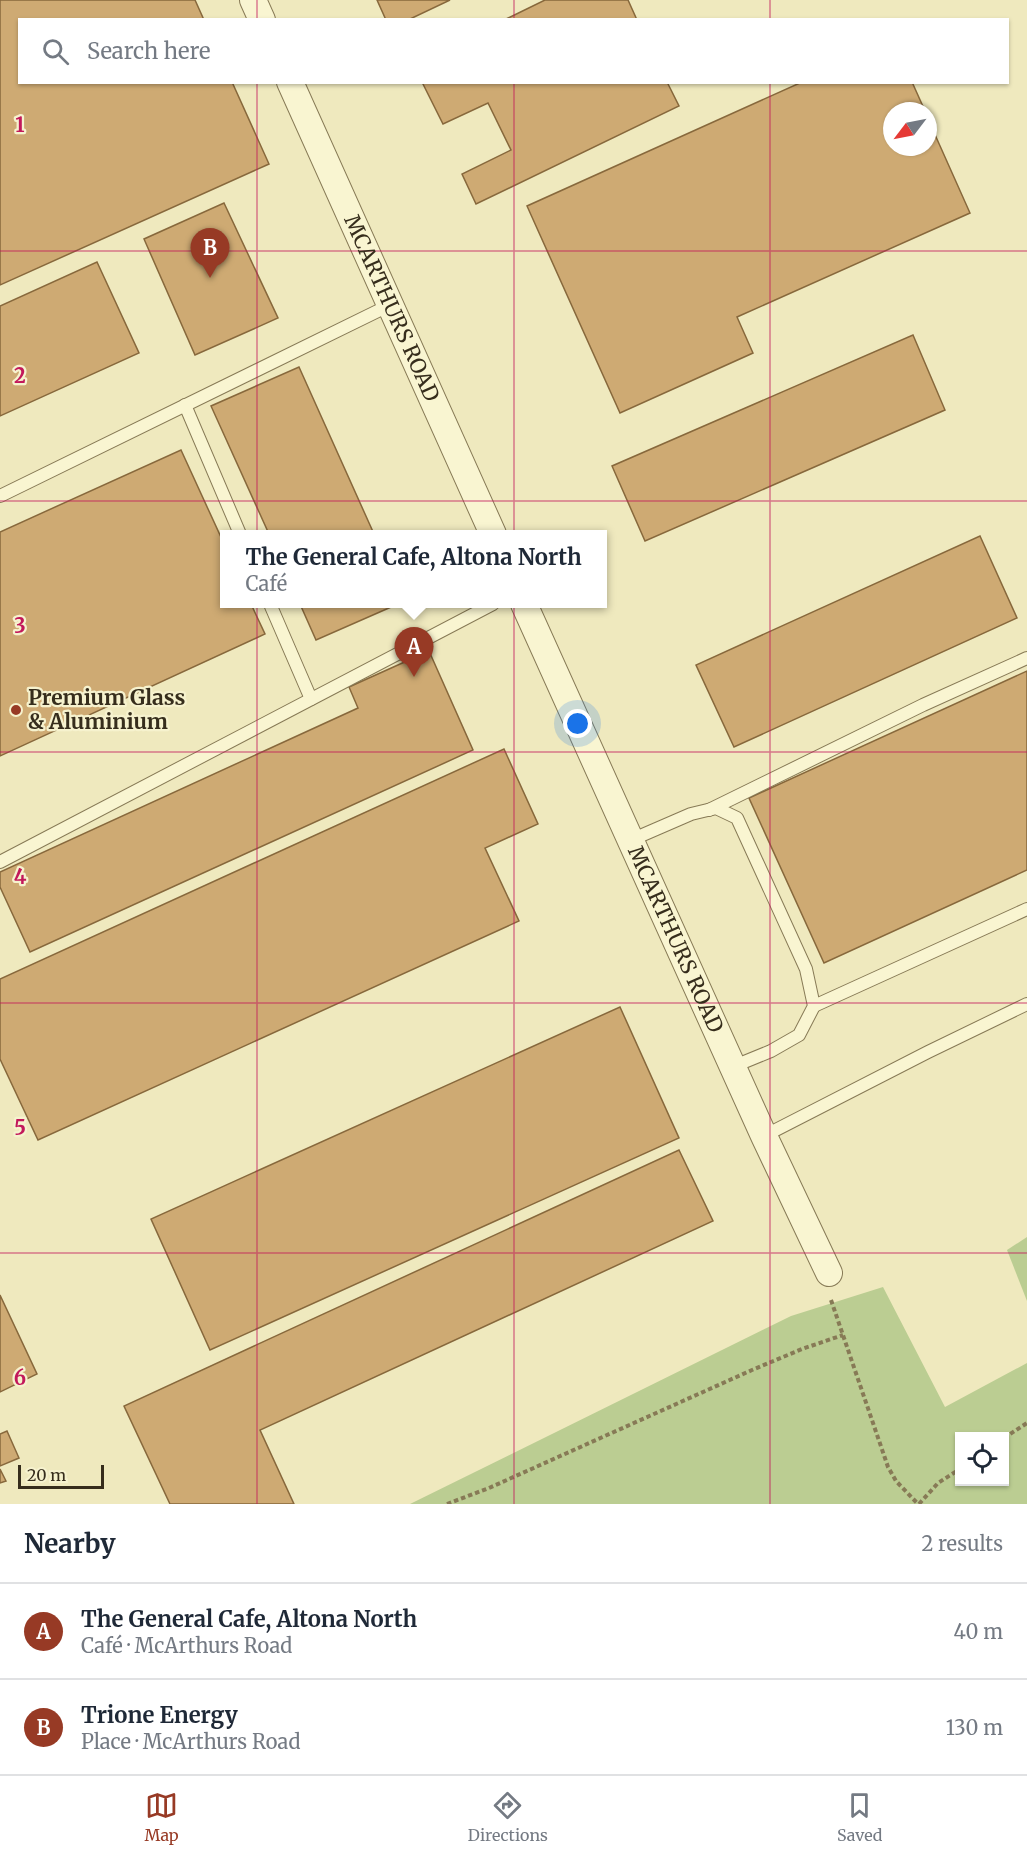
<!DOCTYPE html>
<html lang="en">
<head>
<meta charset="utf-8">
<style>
	body { margin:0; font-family:Merriweather,serif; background:#f2f2f3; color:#1f2937 }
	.controls { position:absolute; right:18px; bottom:18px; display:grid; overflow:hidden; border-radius:0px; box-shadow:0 2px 4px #0004 }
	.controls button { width:54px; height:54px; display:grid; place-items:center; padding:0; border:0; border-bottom:2px solid #e0e1e3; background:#fff; color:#1f2937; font:30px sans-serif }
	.compass { position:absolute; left:883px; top:102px; width:54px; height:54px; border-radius:50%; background:#fff; box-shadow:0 2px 4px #0004; rotate:238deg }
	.scale { position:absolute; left:18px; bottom:15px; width:86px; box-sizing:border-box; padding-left:6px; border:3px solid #362d1c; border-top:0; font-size:16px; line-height:21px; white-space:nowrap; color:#362d1c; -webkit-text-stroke:4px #f6f2ce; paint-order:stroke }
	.you { position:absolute; left:578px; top:724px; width:21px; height:21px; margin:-15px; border:4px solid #fff; border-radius:50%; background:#1a73e8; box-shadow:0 0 0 9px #1a73e833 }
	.badge { display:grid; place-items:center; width:39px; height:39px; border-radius:50%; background:#973a25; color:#fff; font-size:20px; font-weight:700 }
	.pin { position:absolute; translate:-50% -50px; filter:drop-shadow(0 2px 3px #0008) }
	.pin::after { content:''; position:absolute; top:32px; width:21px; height:18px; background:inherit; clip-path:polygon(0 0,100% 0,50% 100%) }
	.popup { position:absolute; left:220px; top:530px; width:387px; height:78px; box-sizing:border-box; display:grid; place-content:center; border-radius:0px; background:#fff; filter:drop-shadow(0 2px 4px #0005); font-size:20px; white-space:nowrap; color:#747a83 }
	.popup b { font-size:22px; color:#1f2937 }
	.popup::after { content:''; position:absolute; left:50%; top:100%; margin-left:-12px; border:12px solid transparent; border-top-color:#fff }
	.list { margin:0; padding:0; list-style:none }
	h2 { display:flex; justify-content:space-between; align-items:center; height:78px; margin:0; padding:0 24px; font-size:26px }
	h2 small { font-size:20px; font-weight:400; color:#747a83 }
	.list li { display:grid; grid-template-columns:39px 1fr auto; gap:18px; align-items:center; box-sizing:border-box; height:96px; padding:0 24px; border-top:2px solid #e0e1e3 }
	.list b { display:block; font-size:22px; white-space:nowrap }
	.list p { margin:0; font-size:20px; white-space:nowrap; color:#747a83 }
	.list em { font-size:20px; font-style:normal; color:#747a83 }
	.icon { flex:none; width:33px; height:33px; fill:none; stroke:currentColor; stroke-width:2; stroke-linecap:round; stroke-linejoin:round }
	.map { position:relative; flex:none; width:1027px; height:1504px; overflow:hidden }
	.search { position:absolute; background:#fff; box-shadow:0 2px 4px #0004; left:18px; right:18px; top:18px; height:66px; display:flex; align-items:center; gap:15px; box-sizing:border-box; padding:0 21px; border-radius:0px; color:#747a83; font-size:22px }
	.sheet { height:270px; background:#fff }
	nav { display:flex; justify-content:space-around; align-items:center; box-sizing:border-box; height:84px; border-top:2px solid #e0e1e3; background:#fff; font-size:16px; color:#747a83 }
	nav a { display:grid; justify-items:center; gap:3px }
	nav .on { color:#973a25 }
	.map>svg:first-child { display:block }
	.green { fill:#bbcd92; fill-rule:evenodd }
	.building { fill:#ceaa73; stroke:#87683c; stroke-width:1.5 }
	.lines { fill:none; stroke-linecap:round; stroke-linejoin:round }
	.lane-casing { stroke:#877a56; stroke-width:14 }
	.street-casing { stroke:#877a56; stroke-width:28 }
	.path { stroke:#877a56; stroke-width:4; stroke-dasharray:4.5 3; stroke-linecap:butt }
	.lane { stroke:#f9f5d1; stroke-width:12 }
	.street { stroke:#f9f5d1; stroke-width:26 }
	.grid { fill:none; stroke:#c2185b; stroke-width:1.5; stroke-opacity:0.55 }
	.poi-dot { fill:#973a25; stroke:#f6f2ce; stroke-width:2 }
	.labels { text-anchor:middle; stroke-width:4.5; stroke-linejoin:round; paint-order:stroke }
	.street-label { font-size:21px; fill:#362d1c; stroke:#f6f2ce }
	.poi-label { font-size:21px; font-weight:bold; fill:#362d1c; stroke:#f6f2ce; text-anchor:start }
	.grid-label { font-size:20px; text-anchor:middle; font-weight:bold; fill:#c2185b; stroke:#f6f2ce; stroke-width:4.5; stroke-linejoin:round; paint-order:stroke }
</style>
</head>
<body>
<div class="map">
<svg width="1027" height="1504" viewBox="0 0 1027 1504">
	<rect width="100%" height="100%" fill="#efe9be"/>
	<g class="green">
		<path d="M1027,1237V1301L1007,1250Z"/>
		<path d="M883,1287L945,1407L1027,1363V1504H410L791,1316ZM960,1436H1004V1482H960Z"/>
	</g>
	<g class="building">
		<path d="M0,0H195L204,20H20V82H232L269,164L0,285Z"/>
		<path d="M377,0H450L408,20H386Z"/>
		<path d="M545,0H628L637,20H504Z"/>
		<path d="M422,82H667L679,106L476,204L462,174L511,150L488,103L443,124Z"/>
		<path d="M802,82H912L925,111H892V147H928V119L970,213L737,317L753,353L620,413L527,206Z"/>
		<path d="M224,203L278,318L195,355L144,239Z"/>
		<path d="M97,262L139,353L0,416V306Z"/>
		<path d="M913,335L945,410L645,541L612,466Z"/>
		<path d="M299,367L374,534H269L211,406Z"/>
		<path d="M181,450L225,546V604H251L265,634L0,756V532Z"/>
		<path d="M980,536L1017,618L734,747L696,665Z"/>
		<path d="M300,604H398L316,640Z"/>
		<path d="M429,651L473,750L30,952L0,887V872L358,708L349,687Z"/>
		<path d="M1027,671V870L824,963L749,798Z"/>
		<path d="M504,749L538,824L485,848L519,921L38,1140L0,1059V979Z"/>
		<path d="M620,1007L679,1138L210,1350L151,1219Z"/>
		<path d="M679,1150L713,1221L260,1430L294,1504H170L124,1406Z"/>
		<path d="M0,1295L37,1374L0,1392Z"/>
		<path d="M7,1431L19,1458L0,1466V1434Z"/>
		<path d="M0,1469L6,1481L0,1483Z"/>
	</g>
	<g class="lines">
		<g class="lane-casing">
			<g id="lane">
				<path d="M185,405L240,534"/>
				<path d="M0,496L390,305"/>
				<path d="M270,604L311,699"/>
				<path d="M709,810L923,705L1027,658"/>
				<path d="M631,840L691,814L716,808L737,818L806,969L814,1006L799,1035L771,1051L732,1067"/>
				<path d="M0,862L493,604"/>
				<path d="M814,1006L1027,909"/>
				<path d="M764,1136L928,1052L1027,1004"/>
			</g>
		</g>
		<g class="street-casing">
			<g id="street">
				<path d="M253,0L262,20"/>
				<path id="s1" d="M290,82L493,534"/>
				<path id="s2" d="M524,604L764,1136L829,1273"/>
			</g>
		</g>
		<g class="path">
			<path d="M831,1300L888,1467L896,1481L918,1504"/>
			<path d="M1004,1438L1027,1423"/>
			<path d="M447,1504L489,1488L752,1370L802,1349L843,1335"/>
			<path d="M919,1504L938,1483L960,1469"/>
		</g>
		<use href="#lane" class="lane"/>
		<use href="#street" class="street"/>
	</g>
	<path class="grid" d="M257,0V20M514,0V20M770,0V20M257,82V1504M514,82V1504M770,82V1504M0,251H1027M0,501H1027M0,752H1027M0,1003H1027M0,1253H1027"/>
	<circle class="poi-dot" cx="16" cy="710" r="6"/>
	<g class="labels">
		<g class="street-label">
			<text dy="7" stroke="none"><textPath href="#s1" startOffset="248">MCARTHURS ROAD</textPath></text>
			<text dy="7" stroke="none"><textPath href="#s2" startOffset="368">MCARTHURS ROAD</textPath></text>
		</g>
		<g class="poi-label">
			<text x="28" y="705">Premium Glass<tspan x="28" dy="24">&amp; Aluminium</tspan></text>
		</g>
	</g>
	<g class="grid-label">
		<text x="20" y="132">1</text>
		<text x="20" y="383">2</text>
		<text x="20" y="633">3</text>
		<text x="20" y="884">4</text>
		<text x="20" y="1135">5</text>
		<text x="20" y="1385">6</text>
	</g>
</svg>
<div class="controls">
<button><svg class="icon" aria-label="locate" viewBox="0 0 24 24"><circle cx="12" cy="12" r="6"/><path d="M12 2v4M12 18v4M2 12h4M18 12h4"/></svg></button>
</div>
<svg class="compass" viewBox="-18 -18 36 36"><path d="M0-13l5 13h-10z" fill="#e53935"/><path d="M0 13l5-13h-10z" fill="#747a83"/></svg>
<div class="scale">20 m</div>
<div class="you"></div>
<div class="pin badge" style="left:414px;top:677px">A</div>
<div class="popup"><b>The General Cafe, Altona North</b>Café</div>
<div class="pin badge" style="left:210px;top:278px">B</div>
<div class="search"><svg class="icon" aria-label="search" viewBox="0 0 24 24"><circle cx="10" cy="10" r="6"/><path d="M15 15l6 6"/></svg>Search here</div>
</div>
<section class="sheet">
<h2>Nearby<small>2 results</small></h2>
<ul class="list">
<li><span class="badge">A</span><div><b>The General Cafe, Altona North</b><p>Café · McArthurs Road</p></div><em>40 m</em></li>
<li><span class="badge">B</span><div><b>Trione Energy</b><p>Place · McArthurs Road</p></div><em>130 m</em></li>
</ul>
</section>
<nav>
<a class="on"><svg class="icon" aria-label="map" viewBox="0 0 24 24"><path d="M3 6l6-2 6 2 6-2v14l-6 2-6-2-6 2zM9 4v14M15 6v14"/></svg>Map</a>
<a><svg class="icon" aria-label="directions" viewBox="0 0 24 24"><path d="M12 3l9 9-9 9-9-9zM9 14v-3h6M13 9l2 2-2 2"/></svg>Directions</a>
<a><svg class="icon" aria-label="saved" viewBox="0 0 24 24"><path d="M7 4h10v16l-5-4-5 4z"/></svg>Saved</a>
</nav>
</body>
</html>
